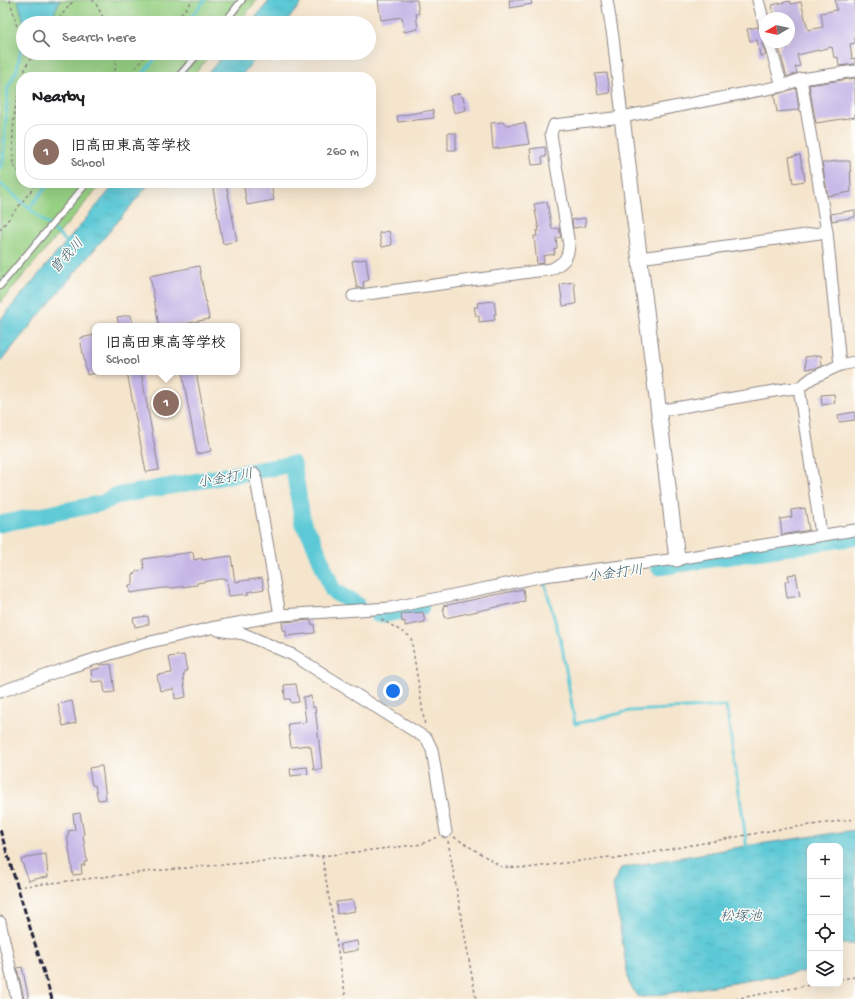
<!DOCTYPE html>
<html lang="en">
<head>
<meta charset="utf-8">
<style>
	body { margin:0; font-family:"Gochi Hand","Klee One",sans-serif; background:#f2f2f2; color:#202124 }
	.controls { position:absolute; right:12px; bottom:12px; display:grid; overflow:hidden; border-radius:8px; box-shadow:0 4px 16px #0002 }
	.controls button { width:36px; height:36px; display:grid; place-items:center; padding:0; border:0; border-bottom:1px solid #e0e0e0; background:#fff; color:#202124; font:20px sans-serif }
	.compass { position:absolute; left:759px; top:12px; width:36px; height:36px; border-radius:50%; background:#fff; box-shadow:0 4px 16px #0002; rotate:261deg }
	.you { position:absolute; left:393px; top:691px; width:14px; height:14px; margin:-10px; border:3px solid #fff; border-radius:50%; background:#1a73e8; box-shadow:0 0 0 6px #1a73e833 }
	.badge { display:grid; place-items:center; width:26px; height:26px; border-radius:50%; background:#2563eb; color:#fff; font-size:13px; font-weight:700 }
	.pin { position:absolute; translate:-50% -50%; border:2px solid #fff; box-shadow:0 1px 4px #0006 }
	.popup { position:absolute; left:92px; top:323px; width:148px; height:52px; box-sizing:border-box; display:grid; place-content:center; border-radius:8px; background:#fff; filter:drop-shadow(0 1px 3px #0005); font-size:13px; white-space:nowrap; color:#757577 }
	.popup b { font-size:15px; color:#202124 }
	.popup::after { content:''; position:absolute; left:50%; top:100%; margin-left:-8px; border:8px solid transparent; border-top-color:#fff }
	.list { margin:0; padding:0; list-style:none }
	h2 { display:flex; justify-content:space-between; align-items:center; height:52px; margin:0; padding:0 16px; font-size:17px }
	h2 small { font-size:13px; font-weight:400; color:#757577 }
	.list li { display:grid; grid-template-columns:26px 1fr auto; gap:12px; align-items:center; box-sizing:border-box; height:56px; margin:0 8px 8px; padding:0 8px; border:1px solid #e0e0e0; border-radius:16px }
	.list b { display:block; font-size:15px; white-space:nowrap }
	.list p { margin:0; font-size:13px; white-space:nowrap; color:#757577 }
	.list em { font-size:13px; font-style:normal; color:#757577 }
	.icon { flex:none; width:22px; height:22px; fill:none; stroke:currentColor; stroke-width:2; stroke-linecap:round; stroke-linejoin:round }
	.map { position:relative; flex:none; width:855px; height:999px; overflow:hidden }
	.search { position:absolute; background:#fff; box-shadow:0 4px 16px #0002; left:16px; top:16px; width:360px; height:44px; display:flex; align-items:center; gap:10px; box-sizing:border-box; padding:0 14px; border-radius:22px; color:#757577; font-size:15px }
	.panel { position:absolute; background:#fff; box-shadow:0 4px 16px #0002; left:16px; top:72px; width:360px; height:116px; border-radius:16px }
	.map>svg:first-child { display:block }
	.park { fill:#97d184; stroke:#5c7a60 }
	.water { fill:url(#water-ripples); stroke:#407688 }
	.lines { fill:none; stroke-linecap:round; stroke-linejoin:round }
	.stream { stroke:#5dc9d6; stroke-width:3 }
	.river { stroke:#5dc9d6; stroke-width:17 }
	.building { fill:#c5b6e7 }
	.lane-casing { stroke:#8c8484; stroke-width:8 }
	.street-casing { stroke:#8c8484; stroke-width:13 }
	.secondary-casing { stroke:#8c8484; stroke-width:17 }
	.path { stroke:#8c8484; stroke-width:1.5; stroke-dasharray:3 3; stroke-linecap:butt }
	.lane { stroke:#fff; stroke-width:5.5 }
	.street { stroke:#fff; stroke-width:11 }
	.secondary { stroke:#fff; stroke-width:15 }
	.rail { stroke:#22223b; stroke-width:3; stroke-dasharray:6 3; stroke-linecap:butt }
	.labels { text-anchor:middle; stroke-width:3; stroke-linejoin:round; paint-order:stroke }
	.water-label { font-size:14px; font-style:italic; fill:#375c71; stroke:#fdfcf7 }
</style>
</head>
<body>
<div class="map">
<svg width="855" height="999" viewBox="0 0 855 999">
	<defs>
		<pattern id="water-ripples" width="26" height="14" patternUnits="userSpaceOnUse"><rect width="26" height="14" fill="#5dc9d6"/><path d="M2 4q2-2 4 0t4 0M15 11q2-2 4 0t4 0" fill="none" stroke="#51acb9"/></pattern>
	</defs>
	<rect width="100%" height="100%" fill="#fdfcf7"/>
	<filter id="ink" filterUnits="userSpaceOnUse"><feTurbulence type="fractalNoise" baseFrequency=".025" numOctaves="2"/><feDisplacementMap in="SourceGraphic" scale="8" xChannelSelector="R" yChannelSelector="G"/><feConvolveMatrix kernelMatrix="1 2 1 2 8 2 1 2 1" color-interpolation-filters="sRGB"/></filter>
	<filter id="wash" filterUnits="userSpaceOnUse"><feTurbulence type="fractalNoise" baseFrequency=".012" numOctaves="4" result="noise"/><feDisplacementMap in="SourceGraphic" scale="16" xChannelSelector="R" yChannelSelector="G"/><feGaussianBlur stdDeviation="0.9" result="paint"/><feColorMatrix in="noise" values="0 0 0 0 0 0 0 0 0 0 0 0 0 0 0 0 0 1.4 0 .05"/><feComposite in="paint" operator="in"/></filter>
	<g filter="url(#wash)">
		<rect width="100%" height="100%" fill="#f5e5cd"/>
		<path class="park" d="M0,0H257L238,23H23V53H212L192,77H21V183H102L0,303Z"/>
		<g class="water">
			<path d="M18,0H60L52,18L46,23H24Z"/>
			<path d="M270,0H304L285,23H251Z"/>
			<path d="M225,53H260L240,77H205Z"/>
			<path d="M116,183H150L0,362V320Z"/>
			<path d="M855,830V944H840V846H810V964L803,972L644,997L637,996L629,983L613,885L621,868L746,846Z"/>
		</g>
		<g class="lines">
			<g class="stream">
				<path d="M186,23L205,0"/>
				<path d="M140,77L160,53"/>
				<path d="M0,168L3,163L8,87L17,70L23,38"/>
				<path d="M0,183L29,208L50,183"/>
				<path d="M29,208L68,243"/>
				<path d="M544,581L562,646L575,724L630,711L726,706L742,811L747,850"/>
			</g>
			<g class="river">
				<path d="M0,524L103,503L115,496L293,464L303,524L312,538L333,591L356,604"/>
				<path d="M659,567L855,537"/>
				<path d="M377,614H387L421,607"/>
			</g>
		</g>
		<g id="blocks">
			<g class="building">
				<path d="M378,0H417L419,14H416L418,29L404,32L402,17L381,20Z"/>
				<path d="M509,0H531L532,4L510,8Z"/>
				<path d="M835,0H855V43L850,44L852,59L855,58V64L839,66L838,57L834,58L832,47L797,55L800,66L795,67L797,73L787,77L779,48L781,47L780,42H789V18H774L772,5L790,1L791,4L801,2L808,30L823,27L821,13L837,10Z"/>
				<path d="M758,27L762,33L763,38L762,44L766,55L760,56L757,40L750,41L747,29Z"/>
				<path d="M607,73L610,93L598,95L595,74Z"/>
				<path d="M855,78V117L816,123L809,85Z"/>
				<path d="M796,88L799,110L777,112L774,95Z"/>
				<path d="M460,93L461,97H463L466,110L454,113L450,96Z"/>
				<path d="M433,110L434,118L398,122L397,116Z"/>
				<path d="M503,122L505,125L525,123L529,144L493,149L491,123Z"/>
				<rect x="448" y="133" width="8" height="17"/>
				<path d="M545,147L546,157H542L543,164L532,165L530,149Z"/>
				<path d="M800,155L803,173H804L805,181L793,183L789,157Z"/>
				<path d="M837,161H850L851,192L828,196L822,163Z"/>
				<path d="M212,183H226L237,241L223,244Z"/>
				<path d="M243,183H271L274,200L247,205Z"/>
				<path d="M547,202L552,229L559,228L561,237L556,238L557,248L554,249L555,254L543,256L544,263L537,264L534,236H537L536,231H539L534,204Z"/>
				<path d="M855,210V217L832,221L831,214Z"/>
				<path d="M585,218L586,226L573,228L572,220Z"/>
				<path d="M389,231L392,245L382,247L379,233Z"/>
				<path d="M366,259L369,280L363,282L364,287L357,288L352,261Z"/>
				<path d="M199,266L209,319L173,326H159L150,276Z"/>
				<path d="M574,282L576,304L563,306L560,286L561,284Z"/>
				<path d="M494,301L496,314H494L495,320L479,322V316H476L474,307H478L477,303Z"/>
				<path d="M131,315L133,326H119L117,317Z"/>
				<path d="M95,335V373L87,375L80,338Z"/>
				<path d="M821,355L822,366L818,368L806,369L805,357Z"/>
				<path d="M127,372H141L159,470L146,472Z"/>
				<path d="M182,372H196L211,451L197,454Z"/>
				<path d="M834,394L835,403L822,405L821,395Z"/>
				<path d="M855,412V420L839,422L838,415Z"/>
				<path d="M805,508L809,530L782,535L780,519L792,517L791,510Z"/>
				<path d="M193,552L194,560L202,558V560L231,556L235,582L262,578L264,589L248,592L249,594L229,596L227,579H220L197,583V585L172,588H163L130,593L129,585L133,584V574L136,573V571L144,570L143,559Z"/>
				<path d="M796,574L800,596L787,598L785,582L789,580L788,575Z"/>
				<path d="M523,589L525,601L445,618L443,606Z"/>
				<path d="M423,612L425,622L405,626V621L402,622L401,614Z"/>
				<path d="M148,616L149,624L135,627L133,618Z"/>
				<path d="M311,620V624H314L315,633L286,636V630H283L282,622Z"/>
				<path d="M184,655L187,671H184V676H183L186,697L175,699L174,689L160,691L157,675L172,673L169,657Z"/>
				<path d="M111,664L115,692L105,693L103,681L92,682L91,670L101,668L100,665Z"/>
				<path d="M296,684L299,702L291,703L290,699H285L284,685Z"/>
				<path d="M311,696L312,707H315L322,769L314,770L311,747H309V745L291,747L288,724L306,722L303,697Z"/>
				<path d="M72,701L76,723L63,726L58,704Z"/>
				<path d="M100,766H102L106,799L98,800L95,785H92L89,768Z"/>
				<path d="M307,767L308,774L291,776L290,769Z"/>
				<path d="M80,813L84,834H83L87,861L84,862L85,865H81L82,874L73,875L67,835H69L68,831L75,830L73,814Z"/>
				<path d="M46,854L48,877L34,879L29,881L21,860L32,856Z"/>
				<path d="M353,900L355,911L337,914L336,902Z"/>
				<path d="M357,941L358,950L342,953L340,944Z"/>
				<path d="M22,967L29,999H24L17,968Z"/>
			</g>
		</g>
	</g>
	<g filter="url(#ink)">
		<use href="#blocks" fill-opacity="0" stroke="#8c8484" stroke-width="1"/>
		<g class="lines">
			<g class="lane-casing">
				<g id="lane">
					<path d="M224,23L242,0"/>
					<path d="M178,77L199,53"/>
					<path d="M0,286L87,183"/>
				</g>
			</g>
			<g class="street-casing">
				<g id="street">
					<path d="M607,0L613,37L622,117"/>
					<path d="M758,0L765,27"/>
					<path d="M769,42L782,86"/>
					<path d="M801,79L827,232L840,365"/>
					<path d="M640,258L827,232"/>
					<path d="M353,296L552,269C564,262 568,259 569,245L551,134L554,125L622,117L782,86L801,79L855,71"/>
					<path d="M799,388L821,534"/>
					<path d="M658,411L786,389L799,388L812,378L840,365L855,362"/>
					<path d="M255,474L280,615"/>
					<path d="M218,630L244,634L293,655L427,739L432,750L446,832"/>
					<path d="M0,692L67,668L142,644L211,628L280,615L390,608L544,576L677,559L855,530"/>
					<path d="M0,922L17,999"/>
				</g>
			</g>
			<g class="secondary-casing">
				<path id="secondary" d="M622,117C641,264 658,412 677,559"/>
			</g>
			<g class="path">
				<path d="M10,0L17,27L23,31"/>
				<path d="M92,0L95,2L106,23"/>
				<path d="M55,23L74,0"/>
				<path d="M173,23L193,0"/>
				<path d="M23,77L26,66L34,53"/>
				<path d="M115,77L116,53"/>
				<path d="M127,77L148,53"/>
				<path d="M21,83C13,109 12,139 13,166L21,173"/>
				<path d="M0,230L37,183"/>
				<path d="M381,619L411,637L425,726"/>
				<path d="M454,837L502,867L527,868L610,857L616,859L774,830L855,819"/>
				<path d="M448,841L476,999"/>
				<path d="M322,856L346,999"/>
				<path d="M17,887L163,870L322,856L422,844L437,837"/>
				<path d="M840,979L855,977"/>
				<path d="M735,999L815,984"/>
			</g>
			<use href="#lane" class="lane"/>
			<use href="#street" class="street"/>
			<use href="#secondary" class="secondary"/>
			<path class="rail" d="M0,830L52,999"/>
		</g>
	</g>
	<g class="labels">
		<g class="water-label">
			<text transform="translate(66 255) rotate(-48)" y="5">曽我川</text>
			<text transform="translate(225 477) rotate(-10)" y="5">小金打川</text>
			<text transform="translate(615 572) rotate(-7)" y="5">小金打川</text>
			<text x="741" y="920">松塚池</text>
		</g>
	</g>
</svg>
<div class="controls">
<button>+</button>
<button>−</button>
<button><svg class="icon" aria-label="locate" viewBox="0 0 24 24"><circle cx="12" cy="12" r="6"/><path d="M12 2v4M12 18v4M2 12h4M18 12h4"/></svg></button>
<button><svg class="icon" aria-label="layers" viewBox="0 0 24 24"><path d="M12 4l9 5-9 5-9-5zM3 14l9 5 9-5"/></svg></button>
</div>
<svg class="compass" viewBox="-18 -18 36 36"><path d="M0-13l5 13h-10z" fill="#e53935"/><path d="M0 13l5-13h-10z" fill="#757577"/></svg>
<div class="you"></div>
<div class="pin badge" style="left:166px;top:403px;background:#8d6e63">1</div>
<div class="popup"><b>旧高田東高等学校</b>School</div>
<div class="search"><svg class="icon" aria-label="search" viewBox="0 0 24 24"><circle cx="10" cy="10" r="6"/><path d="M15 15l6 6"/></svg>Search here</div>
<section class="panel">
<h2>Nearby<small></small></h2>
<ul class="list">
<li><span class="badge" style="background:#8d6e63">1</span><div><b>旧高田東高等学校</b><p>School</p></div><em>260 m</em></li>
</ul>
</section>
</div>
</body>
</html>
